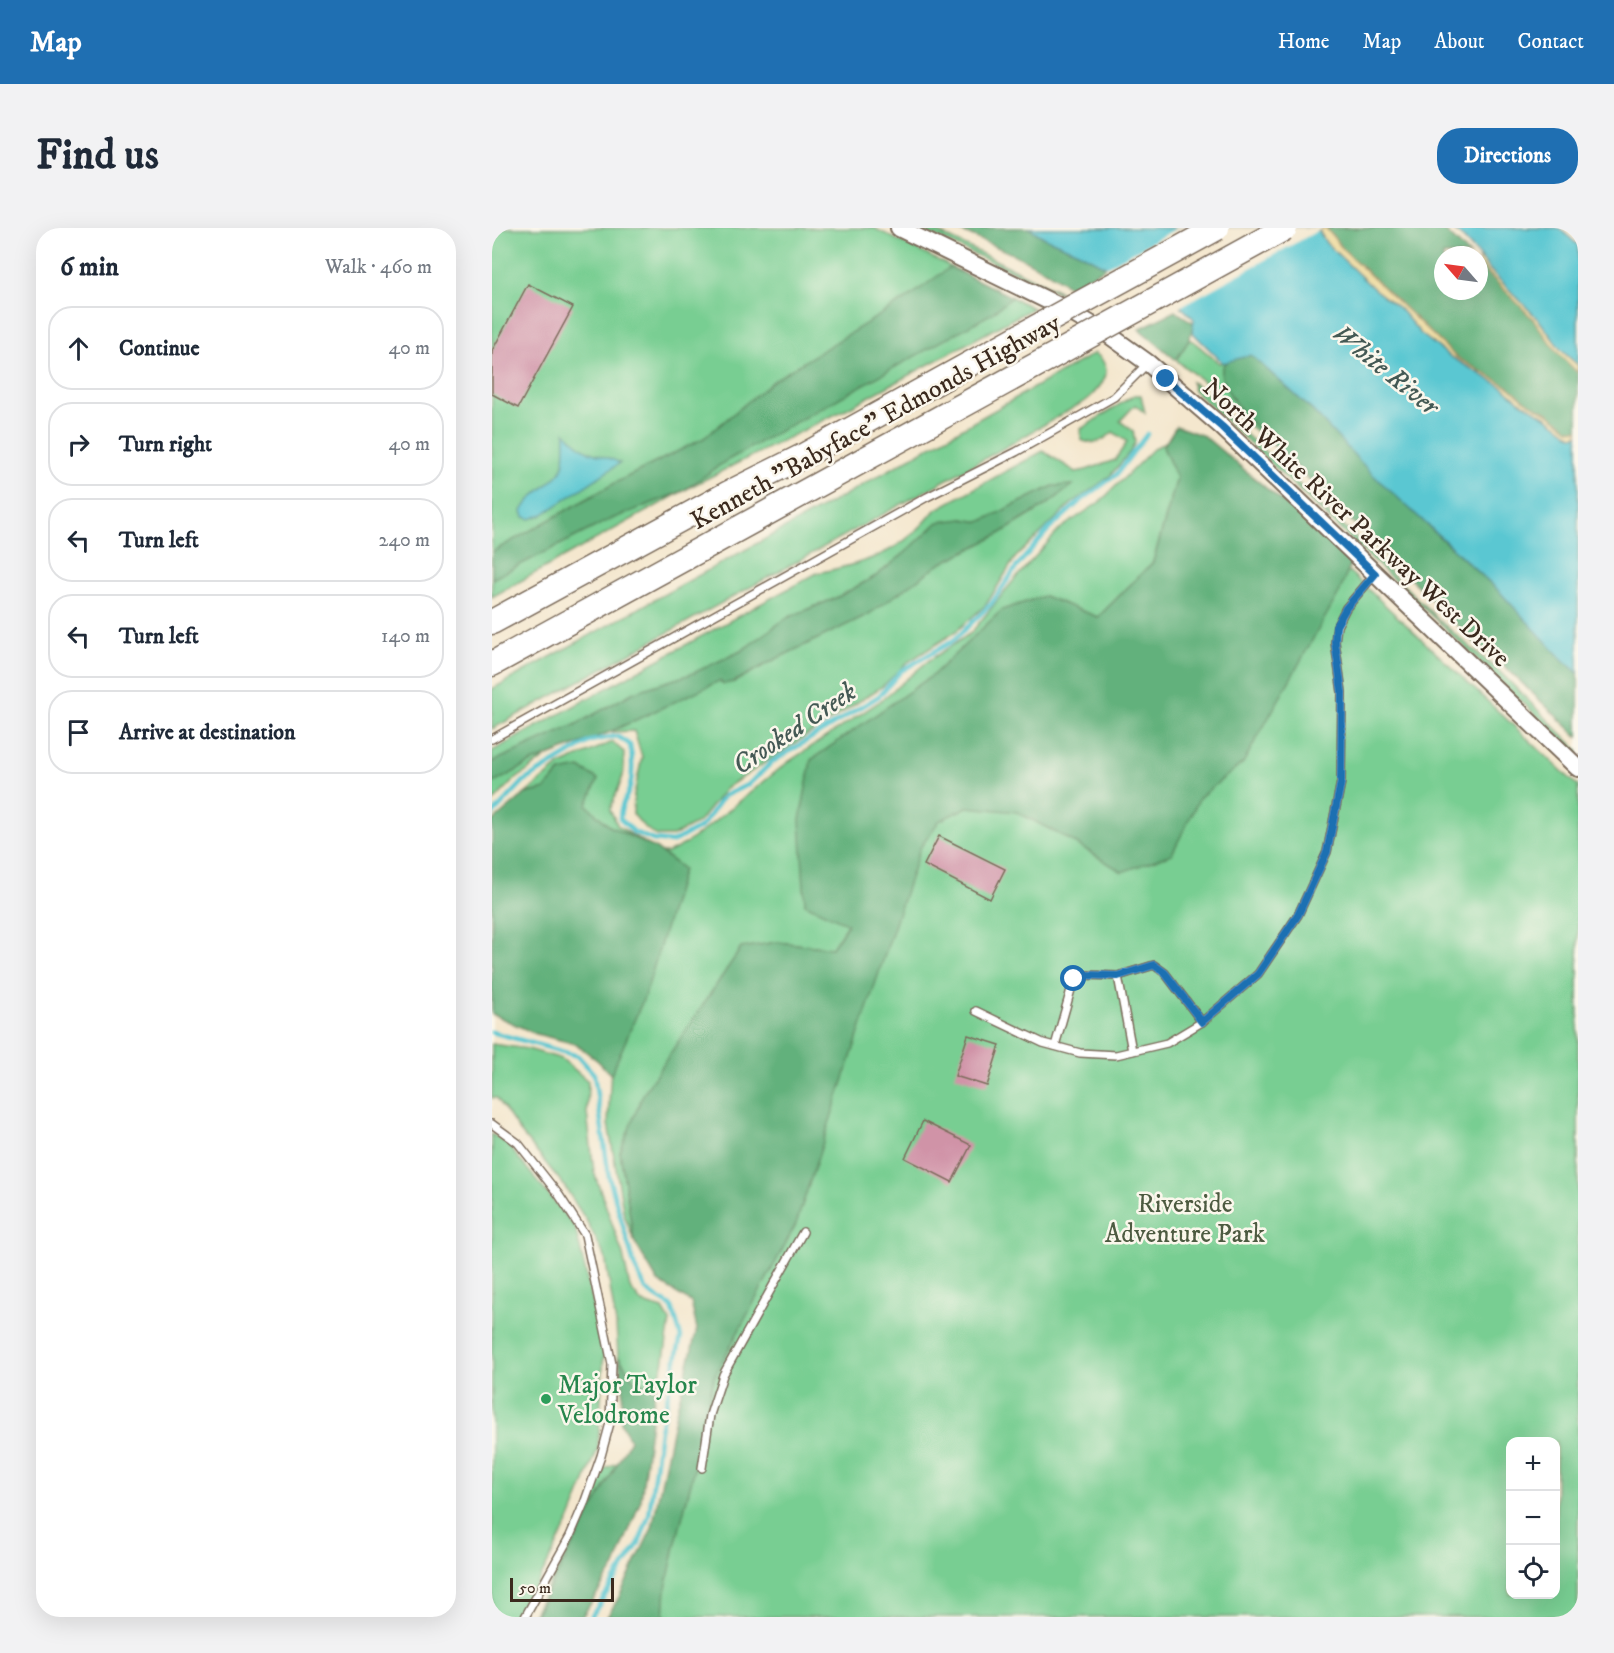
<!DOCTYPE html>
<html lang="en">
<head>
<meta charset="utf-8">
<style>
	body { margin:0; font-family:"IM FELL DW Pica",serif; background:#f2f2f3; color:#1f2937 }
	.controls { position:absolute; right:18px; bottom:18px; display:grid; overflow:hidden; border-radius:12px; box-shadow:0 6px 24px #0002 }
	.controls button { width:54px; height:54px; display:grid; place-items:center; padding:0; border:0; border-bottom:2px solid #e0e1e3; background:#fff; color:#1f2937; font:30px sans-serif }
	.compass { position:absolute; left:942px; top:18px; width:54px; height:54px; border-radius:50%; background:#fff; box-shadow:0 6px 24px #0002; rotate:298deg }
	.scale { position:absolute; left:18px; bottom:15px; width:104px; box-sizing:border-box; padding-left:6px; border:3px solid #3b2a1e; border-top:0; font-size:16px; line-height:21px; white-space:nowrap; color:#3b2a1e; -webkit-text-stroke:4px #fbf7ec; paint-order:stroke }
	.stop { position:absolute; width:18px; height:18px; margin:-14px; border:4px solid #1f6fb2; border-radius:50%; background:#fff }
	.stop.end { background:#1f6fb2; border-color:#fff; box-shadow:0 2px 6px #0008 }
	.list { margin:0; padding:0; list-style:none }
	h2 { display:flex; justify-content:space-between; align-items:center; height:78px; margin:0; padding:0 24px; font-size:26px }
	h2 small { font-size:20px; font-weight:400; color:#747a83 }
	.list li { display:grid; grid-template-columns:39px 1fr auto; gap:18px; align-items:center; box-sizing:border-box; height:84px; margin:0 12px 12px; padding:0 12px; border:2px solid #e0e1e3; border-radius:24px }
	.list b { display:block; font-size:22px; white-space:nowrap }
	.list em { font-size:20px; font-style:normal; color:#747a83 }
	.icon { flex:none; width:33px; height:33px; fill:none; stroke:currentColor; stroke-width:2; stroke-linecap:round; stroke-linejoin:round }
	.map { position:relative; flex:none; width:1086px; height:1389px; overflow:hidden; border-radius:24px }
	header { display:flex; align-items:center; gap:36px; box-sizing:border-box; height:84px; padding:0 30px; background:#1f6fb2; color:#fff }
	header strong { font-size:28px }
	nav { display:flex; gap:33px; margin-inline-start:auto; font-size:21px }
	.intro { display:flex; align-items:center; justify-content:space-between; box-sizing:border-box; height:144px; padding:0 36px }
	h1 { margin:0; font-size:42px }
	.button { padding:15px 27px; border-radius:24px; background:#1f6fb2; color:#fff; font-size:21px; font-weight:700 }
	main { display:flex; gap:36px; padding:0 36px }
	aside { flex:1; background:#fff; border-radius:24px; box-shadow:0 6px 24px #0002 }
	.map>svg:first-child { display:block }
	.green { fill:#78ce92; stroke:#5a7c58; stroke-width:1.5; fill-rule:evenodd }
	.forest { fill:#62b17c; stroke:#4e6e4d; stroke-width:1.5 }
	.sand { fill:#eeda9e; stroke:#94825e; stroke-width:1.5 }
	.water { fill:#5ac7d2; stroke:#4a7878; stroke-width:1.5 }
	.pier { fill:#f4e7ce }
	.lines { fill:none; stroke-linecap:round; stroke-linejoin:round }
	.stream { stroke:#5ac7d2; stroke-width:4.5 }
	.building { fill:#d093a7 }
	.service-casing { stroke:#7c6c5c; stroke-width:10 }
	.tertiary-casing { stroke:#7c6c5c; stroke-width:20 }
	.motorway-casing { stroke:#7c6c5c; stroke-width:27 }
	.service { stroke:#fff; stroke-width:7 }
	.tertiary { stroke:#fff; stroke-width:16 }
	.motorway { stroke:#fff; stroke-width:24 }
	.motorway-bridge-casing { stroke:#7c6c5c; stroke-width:27; stroke-linecap:butt }
	.motorway-bridge { stroke:#fff; stroke-width:24 }
	.route { stroke:#1f6fb2; stroke-width:8 }
	.leisure-dot { fill:#2e9e5b; stroke:#fbf7ec; stroke-width:2 }
	.labels { text-anchor:middle; stroke-width:5; stroke-linejoin:round; paint-order:stroke }
	.street-label { font-size:26px; fill:#3b2a1e; stroke:#fbf7ec }
	.park-label { font-size:26px; fill:#4d5b41; stroke:#fbf7ec }
	.leisure-label { font-size:26px; fill:#27864d; stroke:#fbf7ec; text-anchor:start }
	.water-label { font-size:27px; font-style:italic; fill:#445954; stroke:#fbf7ec }
</style>
</head>
<body>
<header>
<strong>Map</strong>
<nav><a>Home</a><a>Map</a><a>About</a><a>Contact</a></nav>
</header>
<div class="intro"><h1>Find us</h1><a class="button">Directions</a></div>
<main>
<aside>
<h2>6 min<small>Walk · 460 m</small></h2>
<ul class="list">
<li><svg class="icon" aria-label="ahead" viewBox="0 0 24 24"><path d="M12 20V5M6 11l6-6 6 6"/></svg><div><b>Continue</b></div><em>40 m</em></li>
<li><svg class="icon" aria-label="right" viewBox="0 0 24 24"><path d="M7 20v-9h11M14 6l5 5-5 5"/></svg><div><b>Turn right</b></div><em>40 m</em></li>
<li><svg class="icon" aria-label="left" viewBox="0 0 24 24"><path d="M17 20v-9H6M10 6l-5 5 5 5"/></svg><div><b>Turn left</b></div><em>240 m</em></li>
<li><svg class="icon" aria-label="left" viewBox="0 0 24 24"><path d="M17 20v-9H6M10 6l-5 5 5 5"/></svg><div><b>Turn left</b></div><em>140 m</em></li>
<li><svg class="icon" aria-label="arrive" viewBox="0 0 24 24"><path d="M6 21V4h12l-3 4 3 4H6"/></svg><div><b>Arrive at destination</b></div></li>
</ul>
</aside>
<div class="map">
<svg width="1086" height="1389" viewBox="0 0 1086 1389">
	<rect width="100%" height="100%" fill="#fbf7ec"/>
	<filter id="ink" filterUnits="userSpaceOnUse"><feTurbulence type="fractalNoise" baseFrequency=".0167" numOctaves="2"/><feDisplacementMap in="SourceGraphic" scale="12" xChannelSelector="R" yChannelSelector="G"/><feConvolveMatrix kernelMatrix="1 2 1 2 8 2 1 2 1" color-interpolation-filters="sRGB"/></filter>
	<filter id="wash" filterUnits="userSpaceOnUse"><feTurbulence type="fractalNoise" baseFrequency=".008" numOctaves="4" result="noise"/><feDisplacementMap in="SourceGraphic" scale="24" xChannelSelector="R" yChannelSelector="G"/><feGaussianBlur stdDeviation="1.35" result="paint"/><feColorMatrix in="noise" values="0 0 0 0 0 0 0 0 0 0 0 0 0 0 0 0 0 1.4 0 .05"/><feComposite in="paint" operator="in"/></filter>
	<g filter="url(#wash)">
		<rect width="100%" height="100%" fill="#f4e7ce"/>
		<g class="green">
			<path d="M0,0H382L541,80L356,180L202,257L0,369Z"/>
			<path d="M425,0H437L569,64L567,65Z"/>
			<path d="M697,112L701,113L727,135L735,134L731,140L739,170L758,193L802,234L749,191L716,157L684,132Z"/>
			<path d="M603,125C625,142 610,158 595,172L512,220L0,501V461L344,272Z"/>
			<path d="M699,154L705,157L748,201L792,241L831,281L859,305L948,393L1010,446L1086,522V527L710,170L702,162Z"/>
			<path d="M642,167H649L653,185L643,177L628,193L641,203L643,214L638,224L617,249L579,276L523,330L494,377L462,405L416,434L391,458L234,560L207,594L181,608H165L152,599L141,586L142,567L150,529L142,503L118,504L56,528L20,554L0,575V523L325,345C375,335 411,324 443,282L551,223L584,244L594,242L623,232L635,214L621,204C611,213 602,218 589,212V201ZM580,257C542,291 492,312 448,336C379,374 311,415 242,454L223,436L249,423L295,390L346,369L384,348L414,324L471,291L488,294L515,281Z"/>
			<path d="M675,213L671,219L685,250L661,334L606,390L552,368L511,382L441,447L319,532L356,695L340,720L285,714L249,721L210,780L128,924L142,1013L132,986L116,896L119,841L191,641L170,625H176L191,617L212,602L296,534L387,474L436,433L479,405L522,352L569,300L609,273L661,221Z"/>
			<path d="M844,331L1086,558V1389H149L211,1148L443,575ZM1018,1214H1064V1366H1018Z"/>
			<path d="M120,514L132,524L131,548L118,582L126,598L152,614L117,598L94,577L68,544L53,561L33,566L68,537Z"/>
			<path d="M0,816L36,821L70,831L96,853L95,885L102,944L131,1027L138,1060L150,1075L171,1081L178,1093L171,1137L163,1160L142,1152L126,1128L124,1096L113,1029L94,992L71,956L29,905L5,870H0Z"/>
			<path d="M0,906L15,916L83,999L112,1122L106,1220L79,1289L41,1364L26,1389H0Z"/>
			<path d="M126,1235L42,1389H40L96,1283L113,1240Z"/>
		</g>
		<g class="forest">
			<path d="M461,0H537L553,10L586,24L615,39L578,59C543,33 501,18 461,0Z"/>
			<path d="M834,0H950L978,27H951V63H987V36C1005,54 1024,71 1040,90C1056,109 1069,128 1086,145V202L1077,201L1057,186L1035,174L1017,159L965,130L851,21Z"/>
			<path d="M458,39L520,69L499,86L234,233L191,263L117,292L0,351V324L123,255L212,210L282,152L414,71Z"/>
			<path d="M683,83L702,95L697,112L684,132L647,101Z"/>
			<path d="M759,127L821,183L941,303L1006,362L1070,430L1086,445V509L1004,430L982,414L956,388L758,193C750,184 717,146 735,134C741,130 752,129 759,127Z"/>
			<path d="M684,198L712,208L860,332L848,363L751,535L708,569L680,626L630,644L580,613L525,584L475,579L447,593L428,620L304,996L222,1149L201,1247L183,1318L174,1360L172,1389H115L126,1371L160,1300L184,1184L205,1101L199,1074L166,1054L142,1013L128,924L151,866L249,720L285,714L340,720L356,696L313,676L308,592L319,532L441,447L510,382L552,368L606,389L661,334L685,250L671,219Z"/>
			<path d="M581,257L557,275L506,307L448,336L377,386L282,432L242,454L232,456L227,453L118,504L40,534L0,556V534L83,497L142,464L199,446L249,423L295,390L346,369L384,348L414,324L446,294L471,291L488,294L561,258Z"/>
			<path d="M88,540L106,551L95,577L117,598L163,620L191,641L154,765L119,847L106,833L84,816L44,806L0,786V594L33,566L53,561L68,544Z"/>
			<path d="M126,1128L142,1152L163,1160L149,1272L123,1338L90,1389H42L138,1212L129,1194L131,1159Z"/>
		</g>
		<g class="sand">
			<path d="M831,0H834L851,21L965,130L1017,159L1035,174L1057,186L1077,201L1086,202V207L1080,208L1056,190L1027,173L1011,159L959,129L929,106L907,80L882,61L834,15L827,3Z"/>
			<path d="M987,29L1047,92L1069,122L1086,137V145L1065,124L1041,91L987,36Z"/>
		</g>
		<g class="water">
			<path d="M537,0H823L827,3L834,15L882,61L907,80L929,106L959,129L1011,159L1027,173L1056,190L1080,208L1086,207V445L1070,431L1006,362L879,245L821,183L759,127L731,135L700,104L702,91L685,75L586,24L553,10Z"/>
			<path d="M959,0H1067L1086,17V137L1069,122L1047,92L996,40L987,27L972,11Z"/>
			<path d="M73,204C80,211 87,219 96,223C106,228 118,229 128,235L50,287L38,291L32,289L30,283C39,266 55,259 67,246C75,236 72,216 73,204Z"/>
		</g>
		<path class="pier" d="M685,0H828L829,1L686,80L612,40Z"/>
		<g class="lines">
			<g class="stream">
				<path d="M0,587L32,553L98,513L125,508L138,517C141,531 141,549 137,562C133,574 128,577 128,591L142,604L161,612L180,614L209,599L232,568L257,556L280,534L387,468L409,443L462,412L499,376L526,337L556,302L587,274L624,247L655,206"/>
				<path d="M0,804L86,828L102,846L117,949L143,1040L155,1063L180,1079L189,1109L168,1202L157,1287L147,1315L99,1389"/>
			</g>
		</g>
		<g id="blocks">
			<g class="building">
				<path d="M36,56L81,79L26,180L0,166V123Z"/>
				<path d="M447,608L513,641L498,671L432,637Z"/>
				<path d="M476,807L508,817L495,858L463,848Z"/>
				<path d="M431,893L479,917L460,954L413,930Z"/>
			</g>
		</g>
	</g>
	<g filter="url(#ink)">
		<use href="#blocks" fill-opacity="0" stroke="#7c6c5c" stroke-width="1.5"/>
		<g class="lines">
			<g class="service-casing">
				<g id="service">
					<path d="M0,511L435,269L524,224L622,169L655,136"/>
					<path d="M626,748L640,823"/>
					<path d="M484,783L551,815L588,825L624,827L675,815L710,794L766,746L806,687L835,624L849,554L850,464L843,414L845,398L854,380L883,346"/>
					<path d="M563,818L582,751L593,747L626,748L662,737L673,745L710,794"/>
					<path d="M0,896L26,915L67,967L93,1007L120,1136L118,1195L109,1228L93,1273L78,1308L33,1389"/>
					<path d="M210,1240L218,1187L231,1147L311,1004"/>
				</g>
			</g>
			<g class="tertiary-casing">
				<path id="tertiary" d="M407,0L573,81L617,107L656,135L730,199L1086,540"/>
			</g>
			<g class="motorway-casing">
				<g id="motorway">
					<path d="M0,394L235,266L311,228L530,107"/>
					<path d="M0,436L557,130"/>
				</g>
			</g>
			<use href="#service" class="service"/>
			<use href="#tertiary" class="tertiary"/>
			<use href="#motorway" class="motorway"/>
			<g class="motorway-bridge-casing">
				<g id="motorway-bridge">
					<path d="M530,107L725,0"/>
					<path d="M557,130L793,0"/>
				</g>
			</g>
			<use href="#motorway-bridge" class="motorway-bridge"/>
		</g>
	</g>
	<g class="lines" filter="url(#ink)">
		<path class="route" d="M582,751L593,747L626,748L662,737L673,745L710,794L766,746L806,687L835,624L849,554L850,464L843,414L844,398L854,380L883,346L730,199L674,151"/>
	</g>
	<circle class="leisure-dot" cx="54" cy="1171" r="6"/>
	<g class="labels">
		<g class="street-label">
			<text transform="translate(383 193) rotate(-29)" y="9">Kenneth "Babyface" Edmonds Highway</text>
			<text transform="translate(865 294) rotate(43)" y="9">North White River Parkway West Drive</text>
		</g>
		<g class="park-label">
			<text x="693" y="984">Riverside<tspan x="693" dy="30">Adventure Park</tspan></text>
		</g>
		<g class="leisure-label">
			<text x="66" y="1165">Major Taylor<tspan x="66" dy="30">Velodrome</tspan></text>
		</g>
		<g class="water-label">
			<text transform="translate(894 141) rotate(39)" y="9">White River</text>
			<text transform="translate(302 500) rotate(-34)" y="9">Crooked Creek</text>
		</g>
	</g>
</svg>
<div class="controls">
<button>+</button>
<button>−</button>
<button><svg class="icon" aria-label="locate" viewBox="0 0 24 24"><circle cx="12" cy="12" r="6"/><path d="M12 2v4M12 18v4M2 12h4M18 12h4"/></svg></button>
</div>
<svg class="compass" viewBox="-18 -18 36 36"><path d="M0-13l5 13h-10z" fill="#e53935"/><path d="M0 13l5-13h-10z" fill="#747a83"/></svg>
<div class="scale">50 m</div>
<div class="stop" style="left:582px;top:751px"></div>
<div class="stop end" style="left:674px;top:151px"></div>
</div>
</main>
</body>
</html>
